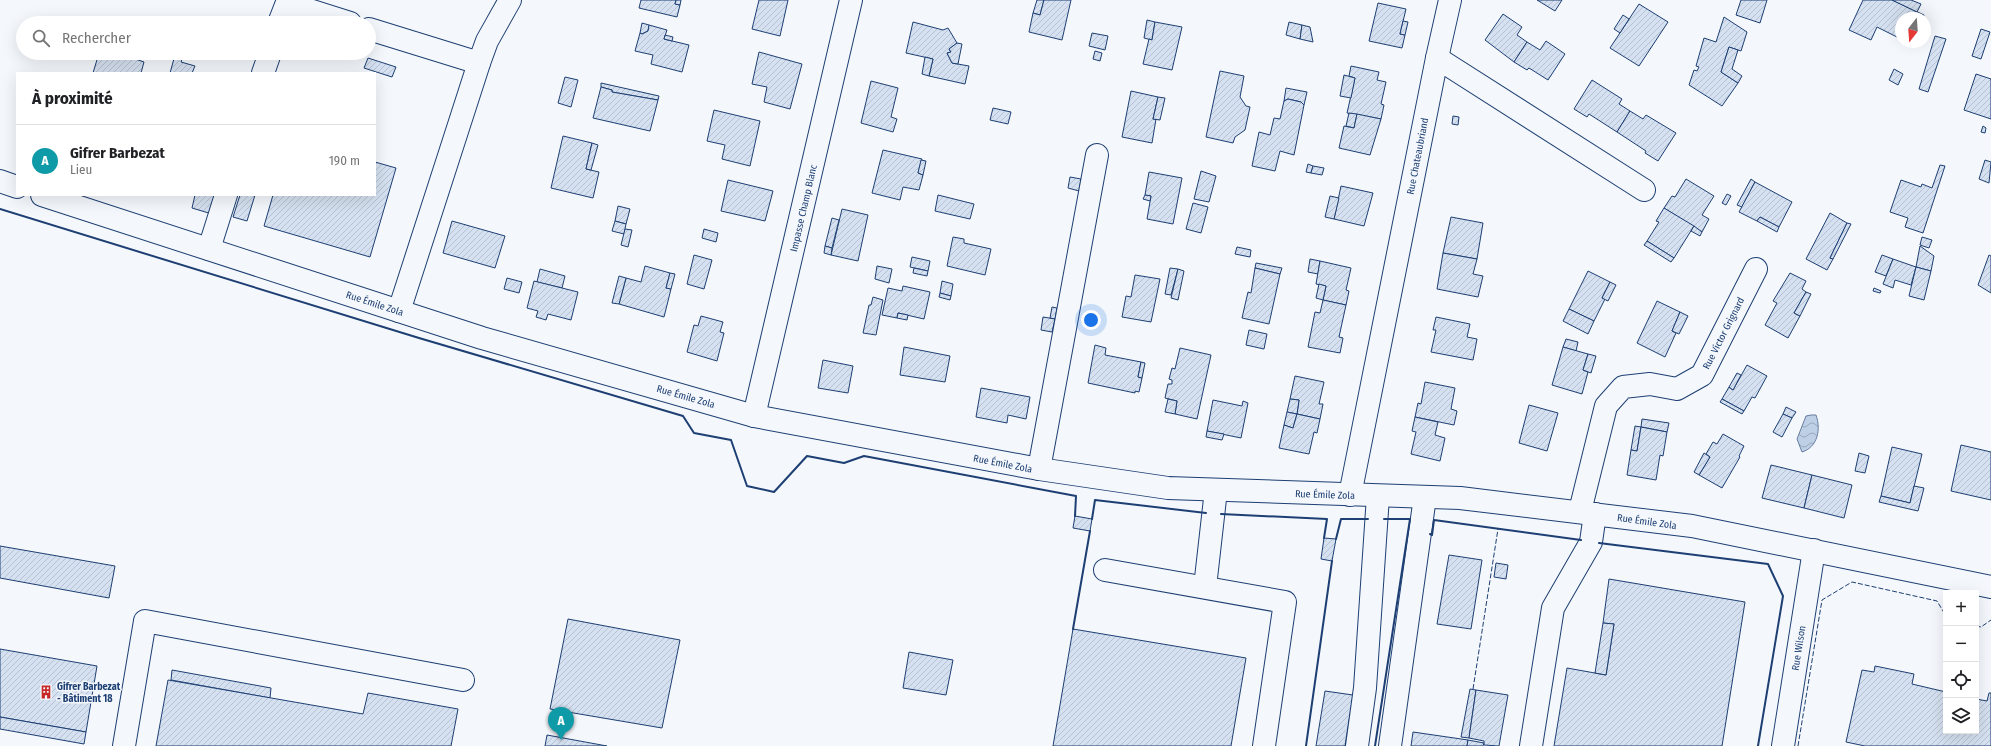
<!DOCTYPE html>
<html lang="fr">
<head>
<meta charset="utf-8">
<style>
	body { margin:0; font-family:"Fira Sans Condensed",sans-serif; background:#f2f2f2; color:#202124 }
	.controls { position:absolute; right:12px; bottom:12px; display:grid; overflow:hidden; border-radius:0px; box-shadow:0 4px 16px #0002 }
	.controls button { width:36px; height:36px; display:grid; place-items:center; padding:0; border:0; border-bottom:1px solid #e0e0e0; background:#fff; color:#202124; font:20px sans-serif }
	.compass { position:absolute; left:1895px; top:12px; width:36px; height:36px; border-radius:50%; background:#fff; box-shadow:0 4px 16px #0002; rotate:197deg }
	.you { position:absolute; left:1091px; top:320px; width:14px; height:14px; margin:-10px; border:3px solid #fff; border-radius:50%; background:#1a73e8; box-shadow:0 0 0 6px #1a73e833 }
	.badge { display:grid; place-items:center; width:26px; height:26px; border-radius:50%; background:#7c3aed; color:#fff; font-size:13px; font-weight:700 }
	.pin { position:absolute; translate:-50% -33px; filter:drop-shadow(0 1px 2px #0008) }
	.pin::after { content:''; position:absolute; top:21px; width:14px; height:12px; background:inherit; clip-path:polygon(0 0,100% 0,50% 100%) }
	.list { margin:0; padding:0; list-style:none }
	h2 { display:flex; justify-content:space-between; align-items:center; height:52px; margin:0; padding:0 16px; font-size:17px }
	h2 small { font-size:13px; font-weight:400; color:#757577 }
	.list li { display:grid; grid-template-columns:26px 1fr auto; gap:12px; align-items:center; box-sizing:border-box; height:72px; padding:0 16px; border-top:1px solid #e0e0e0 }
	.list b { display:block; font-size:15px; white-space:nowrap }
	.list p { margin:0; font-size:13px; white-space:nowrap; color:#757577 }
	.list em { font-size:13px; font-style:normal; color:#757577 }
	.icon { flex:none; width:22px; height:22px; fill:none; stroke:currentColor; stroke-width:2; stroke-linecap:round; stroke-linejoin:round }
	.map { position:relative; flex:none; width:1991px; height:746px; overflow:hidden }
	.search { position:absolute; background:#fff; box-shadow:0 4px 16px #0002; left:16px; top:16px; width:360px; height:44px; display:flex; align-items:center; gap:10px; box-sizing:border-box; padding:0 14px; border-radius:22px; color:#757577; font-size:15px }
	.panel { position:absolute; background:#fff; box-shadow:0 4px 16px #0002; left:16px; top:72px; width:360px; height:124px; border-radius:0px }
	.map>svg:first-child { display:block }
	.water { fill:url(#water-waves); stroke:#687fa3 }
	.building { fill:url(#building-hatch); stroke:#1d3f73 }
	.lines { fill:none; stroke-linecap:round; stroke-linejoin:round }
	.minor-casing { stroke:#1d3f73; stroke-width:24 }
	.minor { stroke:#f4f7fb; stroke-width:22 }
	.fence { stroke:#1d3f73; stroke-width:1; stroke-dasharray:5 2; stroke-linecap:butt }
	.wall { stroke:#1d3f73; stroke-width:2 }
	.labels { text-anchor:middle; stroke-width:3; stroke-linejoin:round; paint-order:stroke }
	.street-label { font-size:10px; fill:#1d3f73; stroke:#f4f7fb }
	.poi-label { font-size:10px; font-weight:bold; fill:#1d3f73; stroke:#f4f7fb; text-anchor:start }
</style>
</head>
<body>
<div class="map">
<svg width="1991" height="746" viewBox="0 0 1991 746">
	<defs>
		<pattern id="water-waves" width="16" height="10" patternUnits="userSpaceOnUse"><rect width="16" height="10" fill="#bed0e5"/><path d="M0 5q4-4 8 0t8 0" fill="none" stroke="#9aaabe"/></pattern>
		<pattern id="building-hatch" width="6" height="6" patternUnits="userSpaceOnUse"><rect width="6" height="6" fill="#d5e0f0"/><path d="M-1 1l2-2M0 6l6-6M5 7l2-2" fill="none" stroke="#b6c1d1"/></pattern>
	</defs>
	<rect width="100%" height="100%" fill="#f4f7fb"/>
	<path class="water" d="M1811,415H1816C1821,429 1818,447 1802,452L1797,439L1806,416Z"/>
	<g class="building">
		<path d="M641,0H676L675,4L680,5L677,17L639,8Z"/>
		<path d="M676,0H681L680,5L675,4Z"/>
		<path d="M759,0H788L780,36L752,29Z"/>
		<path d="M1037,0H1044L1040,15L1033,13Z"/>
		<path d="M1044,0H1071L1062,40L1029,32L1033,13L1040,15Z"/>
		<path d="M1537,0H1562L1555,11Z"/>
		<path d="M1741,0H1767L1760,23L1736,15Z"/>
		<path d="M1863,0H1892L1924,15L1923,18H1901V39L1877,27L1871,40L1849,30Z"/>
		<path d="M1892,0H1911L1921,4L1917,12Z"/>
		<path d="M1378,3L1406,9L1400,34L1405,35L1402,48L1369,41Z"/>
		<path d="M1639,4L1668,22L1639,66L1610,48Z"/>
		<path d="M1503,14L1522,27L1517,35L1527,42L1514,62L1485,40Z"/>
		<path d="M1623,15L1629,19L1620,33L1614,29Z"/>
		<path d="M1724,17L1747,32L1741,51L1729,47L1721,72L1738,83L1722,106L1689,85L1694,70L1697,71L1699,67L1696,66L1704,38L1716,42Z"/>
		<path d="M1147,20L1155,22L1152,40L1144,38Z"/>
		<path d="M1403,21L1408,22L1405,35L1400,34Z"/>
		<path d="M913,22L943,30L948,28L957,43L949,49L951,52L947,53L952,63L969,66L965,84L929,76L933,59L906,53Z"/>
		<path d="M1155,22L1182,27L1172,70L1143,64L1149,39L1152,40Z"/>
		<path d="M1289,22L1302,25L1300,39L1286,35Z"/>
		<path d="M642,23L649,25L648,31L642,34L640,33Z"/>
		<path d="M649,25L667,30L664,39L689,45L682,72L651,64L653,55L635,51L640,33L642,34L648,31Z"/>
		<path d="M1302,25L1310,27L1313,42L1300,39Z"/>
		<path d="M1981,29L1990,32L1981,59L1972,56Z"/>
		<path d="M1092,33L1108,36L1105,50L1089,46Z"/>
		<path d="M665,35L673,37L672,41L664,39Z"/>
		<path d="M1935,36L1946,39L1928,92L1919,89Z"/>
		<path d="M1546,41L1565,54L1548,80L1529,68L1527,70L1514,62L1527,42L1540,50Z"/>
		<path d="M957,43L962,44L958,64L952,63L947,53L951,52L949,49Z"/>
		<path d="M1729,47L1738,50L1732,69L1742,76L1738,83L1721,72Z"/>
		<path d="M1095,51L1102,53L1100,61L1093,59Z"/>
		<path d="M759,52L802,64L790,109L764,102L767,87L752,84Z"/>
		<path d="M99,53H118L144,62L141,73H93Z"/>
		<path d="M175,55L183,57L181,62L195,66L192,73H170Z"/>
		<path d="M925,57L933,59L929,76L922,74Z"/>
		<path d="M368,58L396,67L392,77L364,68Z"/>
		<path d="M1351,66L1379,72L1377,80L1386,82L1381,104L1384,105L1381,119L1347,113L1355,78L1349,76Z"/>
		<path d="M1894,69L1903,74L1898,85L1889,80Z"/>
		<path d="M1220,71L1244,76L1240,97L1246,106L1250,107L1245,130L1235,137L1233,143L1206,137Z"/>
		<path d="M1976,74L1991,79V119L1964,110Z"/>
		<path d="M1344,75L1355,78L1351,98L1340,96Z"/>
		<path d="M565,77L578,80L571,107L558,103Z"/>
		<path d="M1592,80L1622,99L1619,104L1630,111L1617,132L1589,114L1587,117L1574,109Z"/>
		<path d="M871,81L898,88L891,117L897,119L893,132L861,123Z"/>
		<path d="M601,83L659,96L658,100L612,92V90L601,87Z"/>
		<path d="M601,87L612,90V92L658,100L650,131L593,118Z"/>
		<path d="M1286,88L1307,92L1304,105L1301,102L1288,99L1284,101Z"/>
		<path d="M1131,91L1158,97L1153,119H1156L1152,143L1122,137Z"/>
		<path d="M1158,97L1165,98L1160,120L1153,119Z"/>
		<path d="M1288,99L1301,102L1304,105L1294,155L1280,151L1275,171L1252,166L1259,132L1270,135L1274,118L1280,119L1284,101Z"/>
		<path d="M993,108L1011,112L1008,124L990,120Z"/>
		<path d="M714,110L760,121L750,166L722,159L725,145L707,141Z"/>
		<path d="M1630,111L1643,119L1646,115L1676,133L1658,161L1645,153L1646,151L1617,132Z"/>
		<path d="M1349,113L1357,114L1354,128L1346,126Z"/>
		<path d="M1357,114L1381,119L1370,155L1339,148L1344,126L1354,128Z"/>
		<path d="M1453,116L1459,117L1458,125L1452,124Z"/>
		<path d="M1983,126L1986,128L1985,133L1981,132Z"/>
		<path d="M563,136L592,143L586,169L599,172L593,198L551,188Z"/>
		<path d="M592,143L598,145L591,170L586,169Z"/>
		<path d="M883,150L922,159L918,173L923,175L919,190L903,187L900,200L872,193Z"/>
		<path d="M921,160L926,161L923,175L918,173Z"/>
		<path d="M1985,160L1991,162L1989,183L1979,179Z"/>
		<path d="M375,162L396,168L370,257L264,226L273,195H375Z"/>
		<path d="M1308,164L1313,166L1311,173L1306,172Z"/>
		<path d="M1940,165L1945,166L1923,233L1905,227L1908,218L1890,212L1901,180L1921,187L1922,184L1932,188Z"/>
		<path d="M1313,166L1324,168L1322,175L1311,173Z"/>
		<path d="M1201,171L1216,176L1209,202L1194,199Z"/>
		<path d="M1149,172L1182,178L1173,224L1147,219L1151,196L1145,195Z"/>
		<path d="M1070,177L1081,179L1079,191L1068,188Z"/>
		<path d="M1686,179L1714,196L1702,215L1709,219L1702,232L1664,208L1672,196L1675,197Z"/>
		<path d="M1751,179L1755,182L1742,207L1737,205Z"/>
		<path d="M728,180L773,191L765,221L721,211Z"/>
		<path d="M1755,182L1792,202L1779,227L1760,217L1757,221L1739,212Z"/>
		<path d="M1341,186L1373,193L1364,226L1334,219Z"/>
		<path d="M1727,194L1731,196L1726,205L1722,203Z"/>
		<path d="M195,195H218L212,214L192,208Z"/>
		<path d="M240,195H255L247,221L233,217Z"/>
		<path d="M938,195L974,204L970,219L935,211Z"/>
		<path d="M1145,195L1151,196L1150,201L1143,199Z"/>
		<path d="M1330,196L1339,198L1334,219L1325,217Z"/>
		<path d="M1193,203L1208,207L1201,233L1186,229Z"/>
		<path d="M618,206L630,209L626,224L615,221Z"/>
		<path d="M1664,208L1694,226L1674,258L1647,241L1659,222L1656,221Z"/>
		<path d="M842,209L868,215L858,261L831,255Z"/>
		<path d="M1830,213L1847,223L1830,258L1833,259L1827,270L1806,259Z"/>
		<path d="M1451,217L1483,223L1477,259L1443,253Z"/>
		<path d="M1760,217L1779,227L1777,232L1757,221Z"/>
		<path d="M832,218L839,220L832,248L825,246Z"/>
		<path d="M452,221L505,236L495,268L443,253Z"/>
		<path d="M615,221L626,224L624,234L612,231Z"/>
		<path d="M1847,223L1851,224L1833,259L1830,258Z"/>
		<path d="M1694,226L1702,232L1700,236L1691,231Z"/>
		<path d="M625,229L632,230L628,247L621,245Z"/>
		<path d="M704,229L718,233L716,242L702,238Z"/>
		<path d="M953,237L964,239V243L991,249L985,275L947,266Z"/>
		<path d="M1922,237L1932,240L1929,248L1920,245Z"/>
		<path d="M1647,241L1674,258L1671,262L1644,245Z"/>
		<path d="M825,246L832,248L831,255L824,253Z"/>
		<path d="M1920,246L1934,256L1931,271L1916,267Z"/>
		<path d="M1237,247L1251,250L1250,257L1235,254Z"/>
		<path d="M1443,253L1477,259L1473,274L1483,276L1478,297L1437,289Z"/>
		<path d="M694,255L712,260L704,289L687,284Z"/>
		<path d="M1882,255L1893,259L1886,276L1875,272Z"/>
		<path d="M1989,255L1991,256V293L1978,285Z"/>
		<path d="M912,257L930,261L928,271L910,267Z"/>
		<path d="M1310,259L1320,261L1318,274L1308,272Z"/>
		<path d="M1893,259L1916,267L1911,285L1895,280L1893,288L1883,284Z"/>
		<path d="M1320,261L1351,268L1346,290L1349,291L1346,305L1323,300L1326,286L1316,284Z"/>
		<path d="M1256,263L1282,268L1280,274L1255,268Z"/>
		<path d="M645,266L670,273L666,288L671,289L664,317L619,304L626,278L641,282Z"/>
		<path d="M877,266L892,269L889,283L875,279Z"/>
		<path d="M1916,267L1931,271L1924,300L1909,296Z"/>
		<path d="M914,268L928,271L927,276L913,273Z"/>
		<path d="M1170,268L1178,269L1171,295L1165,294Z"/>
		<path d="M1255,268L1280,274L1269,324L1242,318L1248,292L1251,293Z"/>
		<path d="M540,269L565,276L562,288L537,282Z"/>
		<path d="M1178,269L1184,271L1178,300L1171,298Z"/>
		<path d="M1588,271L1610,282L1602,298L1605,299L1594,321L1569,309Z"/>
		<path d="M670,273L675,274L671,289L666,288Z"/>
		<path d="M1790,273L1806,281L1802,289L1806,292L1794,313L1800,316L1788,338L1765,325L1777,303L1773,301Z"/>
		<path d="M1135,275L1160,279L1151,322L1122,317L1126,296L1131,297Z"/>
		<path d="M619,276L626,278L619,304L612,303Z"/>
		<path d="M507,278L522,282L519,293L504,289Z"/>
		<path d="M534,281L578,292L571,320L548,314L546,320L536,317L538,311L527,308Z"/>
		<path d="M942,281L953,284L951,296L940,293Z"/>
		<path d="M1610,282L1616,285L1608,301L1602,298Z"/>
		<path d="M1319,284L1326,286L1323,300L1316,298Z"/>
		<path d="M903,286L930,292L924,319L898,313L897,318L882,315L888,288L902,291Z"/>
		<path d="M1874,288L1881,291L1880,293L1873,291Z"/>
		<path d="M1806,292L1811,294L1800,316L1794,313Z"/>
		<path d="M940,293L951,296L950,300L939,297Z"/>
		<path d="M873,297L883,300L876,335L863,333L869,305H871Z"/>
		<path d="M1323,300L1346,305L1339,337L1343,338L1340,353L1308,347L1315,312L1320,313Z"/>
		<path d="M1657,301L1680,312L1672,331L1676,333L1665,357L1637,343Z"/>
		<path d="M1052,307L1057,308L1055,319L1050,318Z"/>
		<path d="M1569,309L1594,321L1588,334L1563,321Z"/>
		<path d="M1680,312L1688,316L1679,334L1672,331Z"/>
		<path d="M898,313L908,315L907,320L897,318Z"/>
		<path d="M701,316L723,322L720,332L724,333L717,361L687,352L694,325L698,326Z"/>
		<path d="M1043,317L1055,319L1052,332L1041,330Z"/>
		<path d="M1436,317L1470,324L1467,337L1477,339L1473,360L1431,352L1436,330H1433Z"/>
		<path d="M1249,330L1267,334L1264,349L1246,345Z"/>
		<path d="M1566,339L1578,342L1576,351L1563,347Z"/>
		<path d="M1095,345L1106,348L1105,355L1141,362L1138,377L1142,378L1139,392L1135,391V393L1088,383Z"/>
		<path d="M904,347L950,356L945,382L900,375Z"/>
		<path d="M1563,347L1588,354L1583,370L1588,372L1582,394L1552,385Z"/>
		<path d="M1180,348L1211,355L1197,419L1175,414L1177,401L1165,398L1168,384H1172V380L1169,379L1172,368L1175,369Z"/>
		<path d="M1588,354L1596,356L1591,373L1583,370Z"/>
		<path d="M823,360L853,366L848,393L818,388Z"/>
		<path d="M1141,362L1145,363L1142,378L1138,377Z"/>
		<path d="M1747,365L1767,376L1755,398L1752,397L1744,411L1722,399L1729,387L1733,390Z"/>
		<path d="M1737,373L1741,375L1733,390L1729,387Z"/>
		<path d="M1295,376L1324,382L1319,404H1323L1320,419L1297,414L1299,400L1290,399Z"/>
		<path d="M1425,382L1455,388L1451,409L1457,411L1454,425L1415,417L1418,403L1421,404Z"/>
		<path d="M981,388L1030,397L1026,419L1008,415L1007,423L976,417Z"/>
		<path d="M1168,399L1177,401L1175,414L1165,412Z"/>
		<path d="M1290,399L1299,400L1297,414L1287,412Z"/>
		<path d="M1722,399L1744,411L1742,414L1720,402Z"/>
		<path d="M1213,400L1242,406L1243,401L1248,403L1241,438L1207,431Z"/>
		<path d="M1529,405L1558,413L1547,451L1519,443Z"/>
		<path d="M1786,407L1796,412L1792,418L1783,414Z"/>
		<path d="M1287,412L1297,414L1293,428L1284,425Z"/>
		<path d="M1297,414L1320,419L1317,433L1314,432L1309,454L1279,448L1284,425L1293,428Z"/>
		<path d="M1783,414L1792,418L1782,437L1773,432Z"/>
		<path d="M1415,417L1438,422L1435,435L1445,438L1440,461L1411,454L1416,432L1412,431Z"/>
		<path d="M1642,419L1669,423L1667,432L1641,427Z"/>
		<path d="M1635,426L1641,427L1637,451L1631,450Z"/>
		<path d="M1641,427L1667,432L1663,456L1660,455L1656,480L1627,475L1631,450L1637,451Z"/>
		<path d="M1207,431L1224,434L1222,440L1206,437Z"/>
		<path d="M1723,434L1744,446L1739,456L1740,457L1722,488L1699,475L1710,457L1706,454L1713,442L1717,444Z"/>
		<path d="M1961,445L1991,452V500L1951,491Z"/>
		<path d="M1892,447L1922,454L1910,503L1881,496Z"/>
		<path d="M1704,453L1710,457L1699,475L1694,472Z"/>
		<path d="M1859,453L1869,456L1865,473L1855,471Z"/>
		<path d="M1771,465L1812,475L1804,508L1762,498Z"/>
		<path d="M1812,475L1852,485L1844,518L1804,508Z"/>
		<path d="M1914,486L1924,488L1918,511L1879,502L1881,496L1910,503Z"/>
		<path d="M1075,516L1092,519L1090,531L1073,528Z"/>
		<path d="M1324,538L1336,539L1332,561L1321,559Z"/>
		<path d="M0,546L115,566L109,598L0,578Z"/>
		<path d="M1449,555L1482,560L1471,629L1437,624Z"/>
		<path d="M1496,563L1508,565L1506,579L1494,577Z"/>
		<path d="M1609,579L1745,602L1722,746H1554L1567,668L1606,675L1614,624L1603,623Z"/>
		<path d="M568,619L680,640L662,728L550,709Z"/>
		<path d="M1603,623L1614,624L1606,675L1595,673Z"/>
		<path d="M1073,629L1246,658L1231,746H1053Z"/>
		<path d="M0,649L97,666L86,732L0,717Z"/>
		<path d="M909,652L953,660L946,695L903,688Z"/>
		<path d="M1875,666L1914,674L1912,684L1946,692V731H1976V699L1987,701L1989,693H1991V746H1865L1846,742L1862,670L1874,672Z"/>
		<path d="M172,670L271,688L270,698L171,680Z"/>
		<path d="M168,680L363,714L368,693L458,709L451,746H156Z"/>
		<path d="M1470,689L1476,690L1469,738L1461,737Z"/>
		<path d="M1476,690L1508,695L1499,746L1484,745V741L1469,738Z"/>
		<path d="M1325,691L1353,695L1345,746H1316Z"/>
		<path d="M0,717L86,732L84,744L0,729Z"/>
		<path d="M1413,732L1468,740L1467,746H1411Z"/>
		<path d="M547,735L607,746H545Z"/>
		<path d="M1468,740L1484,743L1483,746H1467Z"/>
	</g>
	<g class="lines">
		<g class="minor-casing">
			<g id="minor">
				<path d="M287,3L350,23"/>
				<path d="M279,23L288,0"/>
				<path d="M369,29L479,63L399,311"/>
				<path d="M1437,58L1450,0"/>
				<path d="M479,63L487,41L510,0"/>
				<path d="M263,73L270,53"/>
				<path d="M0,181L17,187"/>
				<path d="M42,195L482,338L754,416L1039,469L1168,488L1460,498L1692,526L1991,587"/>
				<path d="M209,249L226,195"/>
				<path d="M754,416L851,0"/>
				<path d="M1039,469L1097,155"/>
				<path d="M1350,495L1437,58L1644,190"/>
				<path d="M1580,511L1606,406L1623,387L1650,384L1677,389L1702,375L1756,269"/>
				<path d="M1105,570L1285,602L1264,746"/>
				<path d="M1205,587L1216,490"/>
				<path d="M124,746L145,621L463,680"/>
				<path d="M1357,746L1365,688L1378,496"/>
				<path d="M1390,746L1425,497"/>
				<path d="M1531,746L1553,608L1591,542L1595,514"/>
				<path d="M1783,746L1814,550"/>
			</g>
		</g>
		<use href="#minor" class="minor"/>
		<g class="fence">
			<path d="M1976,626L1981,627L1991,620"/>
			<path d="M1473,689L1498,529"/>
			<path d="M1798,746L1822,600L1852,582L1937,601L1946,616"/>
		</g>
		<g class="wall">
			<path d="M0,209L419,338L683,416L694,433L731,440L747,486L774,492L807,456L844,463L864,456L1076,496L1075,516"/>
			<path d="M1221,514L1327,519L1324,538"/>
			<path d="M1092,519L1095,500L1206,513"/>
			<path d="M1430,534L1432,535L1434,520L1581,540"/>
			<path d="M1336,539L1341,519H1368"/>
			<path d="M1599,543L1768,564L1783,596L1758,746"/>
			<path d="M1073,629L1090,531"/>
			<path d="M1306,746L1332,561"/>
			<path d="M1375,746L1410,519H1384"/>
		</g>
	</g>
	<defs>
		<g id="building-bare" transform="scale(1.08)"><path d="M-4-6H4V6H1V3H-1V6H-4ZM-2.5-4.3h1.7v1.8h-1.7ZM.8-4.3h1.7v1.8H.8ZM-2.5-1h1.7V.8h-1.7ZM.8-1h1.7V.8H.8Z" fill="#c62828" stroke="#f4f7fb" stroke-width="2.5" paint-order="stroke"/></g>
	</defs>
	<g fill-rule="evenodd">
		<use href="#building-bare" x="46" y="692"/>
	</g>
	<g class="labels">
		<g class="street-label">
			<text transform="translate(1417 156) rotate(-79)" y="4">Rue Chateaubriand</text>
			<text transform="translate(803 208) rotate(-77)" y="4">Impasse Champ Blanc</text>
			<text transform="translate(375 303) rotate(18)" y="4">Rue Émile Zola</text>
			<text transform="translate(1723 333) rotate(-63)" y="4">Rue Victor Grignard</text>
			<text transform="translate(686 396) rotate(16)" y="4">Rue Émile Zola</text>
			<text transform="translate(1003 463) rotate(11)" y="4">Rue Émile Zola</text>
			<text transform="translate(1325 494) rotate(2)" y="4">Rue Émile Zola</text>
			<text transform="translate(1647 521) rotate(8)" y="4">Rue Émile Zola</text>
			<text transform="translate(1798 648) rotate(-81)" y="4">Rue Wilson</text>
		</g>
		<g class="poi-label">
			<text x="57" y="690">Gifrer Barbezat<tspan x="57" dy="12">- Bâtiment 18</tspan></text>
		</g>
	</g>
</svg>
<div class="controls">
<button>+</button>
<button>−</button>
<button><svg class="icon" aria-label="locate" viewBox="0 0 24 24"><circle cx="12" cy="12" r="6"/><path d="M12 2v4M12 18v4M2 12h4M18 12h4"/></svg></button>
<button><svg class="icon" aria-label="layers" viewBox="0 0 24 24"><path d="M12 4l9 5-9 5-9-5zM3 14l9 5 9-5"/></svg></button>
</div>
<svg class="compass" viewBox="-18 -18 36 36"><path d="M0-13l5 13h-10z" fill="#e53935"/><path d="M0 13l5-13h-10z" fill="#757577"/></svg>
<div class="you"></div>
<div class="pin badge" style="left:561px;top:740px;background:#0f9aa8">A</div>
<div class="search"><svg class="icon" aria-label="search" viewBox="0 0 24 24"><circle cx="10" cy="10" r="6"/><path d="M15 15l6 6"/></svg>Rechercher</div>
<section class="panel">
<h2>À proximité<small></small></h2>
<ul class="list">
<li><span class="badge" style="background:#0f9aa8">A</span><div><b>Gifrer Barbezat</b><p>Lieu</p></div><em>190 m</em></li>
</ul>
</section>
</div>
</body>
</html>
